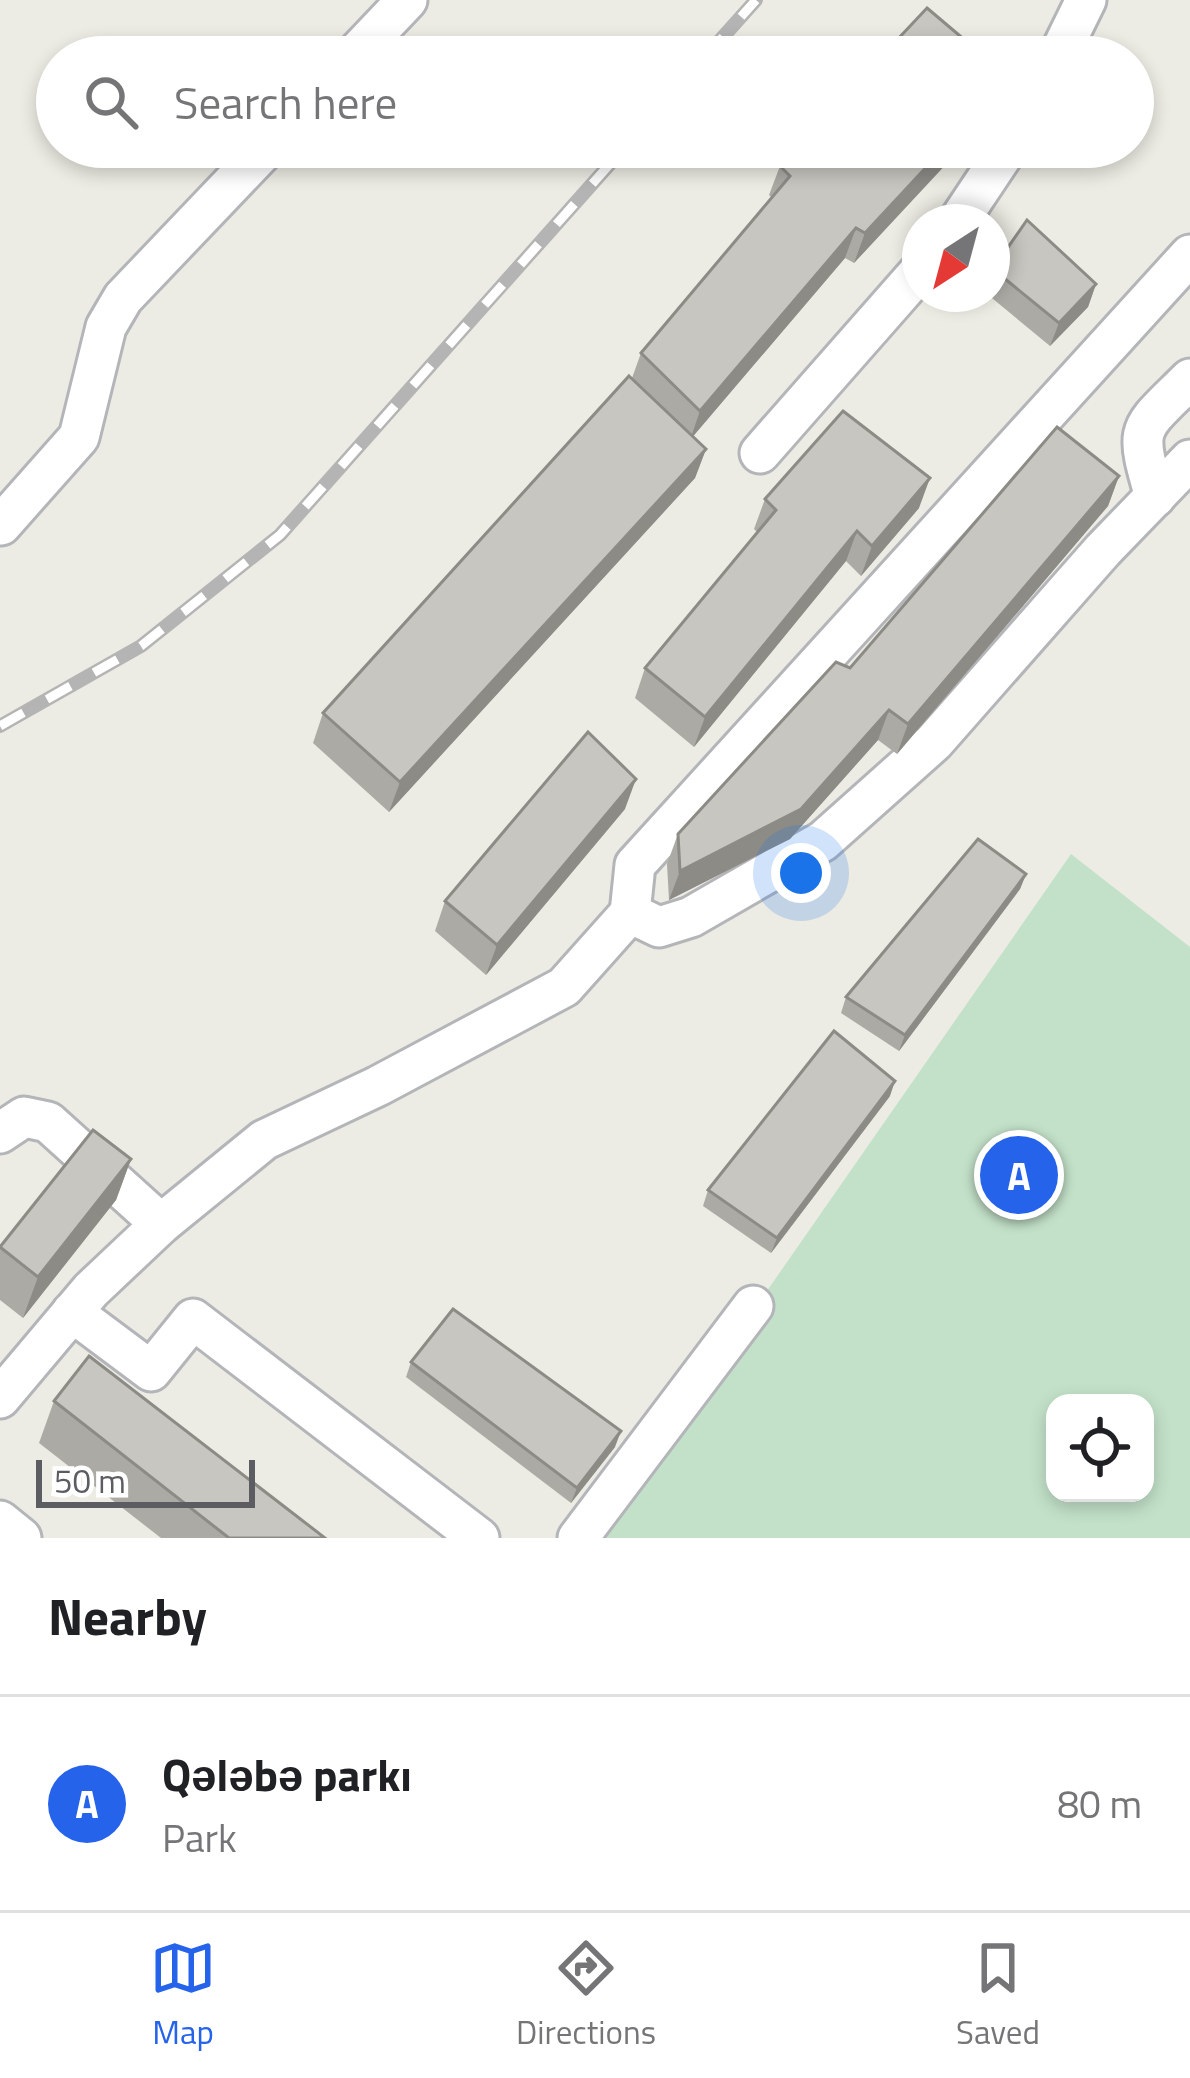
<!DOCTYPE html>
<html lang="en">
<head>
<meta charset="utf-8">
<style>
	body { margin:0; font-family:"Titillium Web",sans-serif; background:#f6f6f6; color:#202124 }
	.controls { position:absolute; right:36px; bottom:36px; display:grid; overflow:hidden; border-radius:24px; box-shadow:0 6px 18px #0003 }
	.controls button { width:108px; height:108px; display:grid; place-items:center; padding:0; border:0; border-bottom:3px solid #e0e0e0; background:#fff; color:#202124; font:60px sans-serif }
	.compass { position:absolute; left:902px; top:204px; width:108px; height:108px; border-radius:50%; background:#fff; box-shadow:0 6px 18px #0003; rotate:216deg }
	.scale { position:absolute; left:36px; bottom:30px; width:219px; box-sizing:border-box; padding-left:12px; border:6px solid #5c5d62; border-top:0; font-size:33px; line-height:42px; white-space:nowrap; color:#5c5d62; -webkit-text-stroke:9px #fff; paint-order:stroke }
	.you { position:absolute; left:801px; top:873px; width:42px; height:42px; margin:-30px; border:9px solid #fff; border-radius:50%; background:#1a73e8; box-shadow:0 0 0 18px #1a73e833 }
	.badge { display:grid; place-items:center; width:78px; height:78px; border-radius:50%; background:#2563eb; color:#fff; font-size:39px; font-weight:700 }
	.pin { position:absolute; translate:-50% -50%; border:6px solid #fff; box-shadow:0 3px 12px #0006 }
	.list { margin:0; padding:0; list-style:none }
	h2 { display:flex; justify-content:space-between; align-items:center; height:156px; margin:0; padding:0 48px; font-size:51px }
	h2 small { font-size:39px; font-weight:400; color:#757577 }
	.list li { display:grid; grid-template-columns:78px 1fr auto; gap:36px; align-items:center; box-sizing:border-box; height:216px; padding:0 48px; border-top:3px solid #e0e0e0 }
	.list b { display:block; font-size:45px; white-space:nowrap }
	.list p { margin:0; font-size:39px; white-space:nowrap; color:#757577 }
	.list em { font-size:39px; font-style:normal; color:#757577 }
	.icon { flex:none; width:66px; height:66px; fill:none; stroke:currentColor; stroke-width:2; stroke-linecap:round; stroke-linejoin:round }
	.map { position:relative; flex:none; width:1190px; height:1538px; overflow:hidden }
	.search { position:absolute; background:#fff; box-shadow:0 6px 18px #0003; left:36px; right:36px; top:36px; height:132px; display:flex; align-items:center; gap:30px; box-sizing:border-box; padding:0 42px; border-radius:66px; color:#757577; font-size:45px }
	.sheet { height:372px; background:#fff }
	nav { display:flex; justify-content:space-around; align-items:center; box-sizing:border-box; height:168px; border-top:3px solid #e0e0e0; background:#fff; font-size:33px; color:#757577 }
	nav a { display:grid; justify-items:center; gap:6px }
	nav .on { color:#2563eb }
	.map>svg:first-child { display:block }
	.park { fill:#c3e1c9; fill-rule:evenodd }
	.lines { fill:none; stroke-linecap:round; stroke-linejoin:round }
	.minor-casing { stroke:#b4b5b9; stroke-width:45 }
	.minor { stroke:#fff; stroke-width:39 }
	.rail-casing { stroke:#b4b4b5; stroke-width:14 }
	.rail { stroke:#fff; stroke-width:9; stroke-dasharray:27; stroke-linecap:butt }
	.wall { fill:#acaaa5 }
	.shaded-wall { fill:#8c8b86 }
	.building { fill:#c8c6c0; stroke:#8c8b86; stroke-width:3 }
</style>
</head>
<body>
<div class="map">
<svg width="1190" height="1538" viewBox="0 0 1190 1538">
	<rect width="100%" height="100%" fill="#ecece4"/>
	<path class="park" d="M1071,854L1190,947V1538H595ZM1055,1403H1145V1493H1055Z"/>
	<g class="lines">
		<g class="minor-casing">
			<g id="minor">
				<path d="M353,57L407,0"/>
				<path d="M1058,57L1086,0"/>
				<path d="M958,222L1008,147"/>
				<path d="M1190,255L635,865L630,913L659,927L691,917L823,841L934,742L1103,550L1190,460"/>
				<path d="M760,453L920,271"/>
				<path d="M1155,497C1134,424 1137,432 1190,379"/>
				<path d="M1,525L79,437L106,327L123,298L267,147"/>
				<path d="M0,1133L24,1117L48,1122L161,1224"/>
				<path d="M72,1312L151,1371L193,1319L479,1538"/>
				<path d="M0,1398L91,1290L161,1224L264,1140L378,1086L564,987L630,913"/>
				<path d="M0,1521L21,1538"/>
				<path d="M578,1538L753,1306"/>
			</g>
		</g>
		<use href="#minor" class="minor"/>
		<g class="rail-casing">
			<g id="rail">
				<path d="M705,57L756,0"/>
				<path d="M0,726L141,646L280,535L625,147"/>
			</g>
		</g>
		<use href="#rail" class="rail"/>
	</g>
	<g class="wall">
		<path d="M962,147L854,263L845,258L693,436L706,449L695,478L389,812L313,743L323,713L632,378L641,353L771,197L769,195L780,166Z"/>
		<path d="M993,269L1096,284L1088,307L1050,346L987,294H992Z"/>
		<path d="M1119,476L1108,506L897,754L878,740L790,839L669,900L667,864L678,834L850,668Z"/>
		<path d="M765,499L919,508L861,576L846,561L694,747L635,698L645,668L757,532L754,529Z"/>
		<path d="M625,809L486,975L435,931L445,901Z"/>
		<path d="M1026,874L1020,889L899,1051L841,1013L846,997Z"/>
		<path d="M890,1096L771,1253L703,1206L708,1190Z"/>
		<path d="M131,1159L116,1200L23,1318L0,1300V1247Z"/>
		<path d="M411,1362L615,1447L571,1503L406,1377Z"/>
		<path d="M54,1401L325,1538H161L39,1443Z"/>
	</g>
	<g class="shaded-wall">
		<path d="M945,147H962L854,263L865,233Z"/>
		<path d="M856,228L845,258L690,440L700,411Z"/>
		<path d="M1096,284L1088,307L1050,346L1059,323Z"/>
		<path d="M706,449L695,478L389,812L400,782Z"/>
		<path d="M1119,476L1108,506L897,754L908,724Z"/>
		<path d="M930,478L919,508L861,576L872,546Z"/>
		<path d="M857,531L846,561L694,747L705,717Z"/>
		<path d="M889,710L878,740L790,839L669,900L680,871Z"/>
		<path d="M636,779L625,809L486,975L497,945Z"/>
		<path d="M1026,874L1020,889L899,1051L905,1035Z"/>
		<path d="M895,1081L890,1096L771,1253L777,1238Z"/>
		<path d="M131,1159L116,1200L23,1318L38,1277Z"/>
		<path d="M621,1431L615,1447L571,1503L577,1488Z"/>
	</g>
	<g class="building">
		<path d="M927,8L985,57H881Z"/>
		<path d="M797,147H945L865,233L856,228L700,411L641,353L790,176L780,166Z"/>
		<path d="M1027,220L1096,284L1059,323L993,269Z"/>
		<path d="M629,376L706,449L400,782L323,713Z"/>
		<path d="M843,411L930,478L872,546L857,531L705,717L645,668L776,510L765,499Z"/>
		<path d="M1057,427L1119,476L908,724L889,710L801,809L680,871L678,834L836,662L850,668Z"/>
		<path d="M588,732L636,779L497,945L445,901Z"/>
		<path d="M978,839L1026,874L905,1035L846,997Z"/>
		<path d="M834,1031L895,1081L777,1238L708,1190Z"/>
		<path d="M93,1130L131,1159L38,1277L0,1247Z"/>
		<path d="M453,1309L621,1431L577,1488L411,1362Z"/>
		<path d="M89,1356L325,1538H229L54,1401Z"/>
	</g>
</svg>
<div class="controls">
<button><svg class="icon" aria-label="locate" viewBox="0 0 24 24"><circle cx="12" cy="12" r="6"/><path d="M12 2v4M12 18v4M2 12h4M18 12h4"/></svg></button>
</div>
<svg class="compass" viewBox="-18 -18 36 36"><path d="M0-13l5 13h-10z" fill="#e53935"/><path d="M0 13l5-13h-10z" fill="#757577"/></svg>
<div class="scale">50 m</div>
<div class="you"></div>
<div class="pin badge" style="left:1019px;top:1175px">A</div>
<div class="search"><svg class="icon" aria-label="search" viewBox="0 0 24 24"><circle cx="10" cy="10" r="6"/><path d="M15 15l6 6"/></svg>Search here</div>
</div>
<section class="sheet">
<h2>Nearby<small></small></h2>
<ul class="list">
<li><span class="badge">A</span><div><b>Qələbə parkı</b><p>Park</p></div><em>80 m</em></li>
</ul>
</section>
<nav>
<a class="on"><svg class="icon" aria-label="map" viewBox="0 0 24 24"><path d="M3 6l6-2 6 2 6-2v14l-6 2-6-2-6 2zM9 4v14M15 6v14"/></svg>Map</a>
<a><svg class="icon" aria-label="directions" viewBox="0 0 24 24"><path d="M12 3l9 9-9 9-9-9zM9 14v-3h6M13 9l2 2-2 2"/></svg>Directions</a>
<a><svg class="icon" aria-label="saved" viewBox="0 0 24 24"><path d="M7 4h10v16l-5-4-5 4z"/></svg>Saved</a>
</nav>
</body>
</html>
